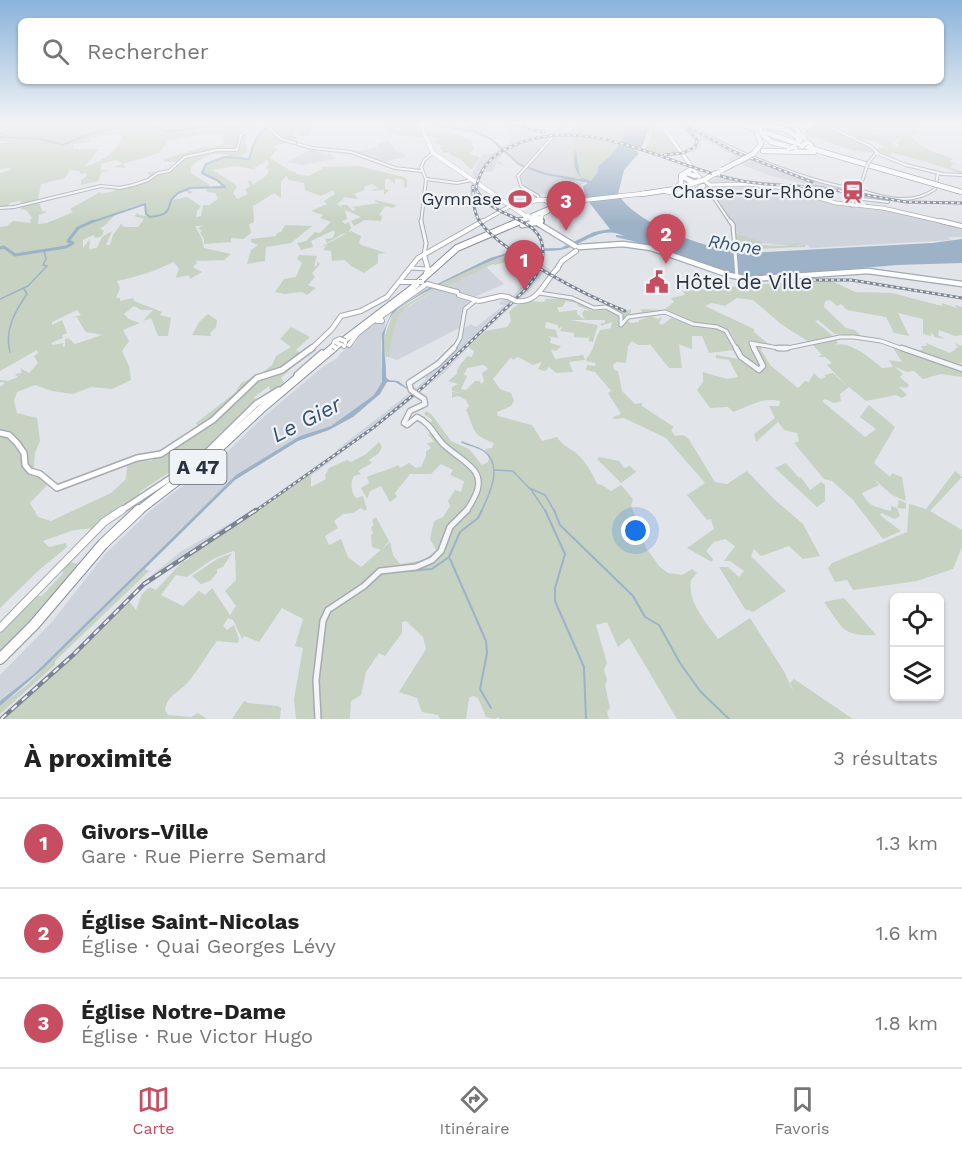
<!DOCTYPE html>
<html lang="fr">
<head>
<meta charset="utf-8">
<style>
	body { margin:0; font-family:"Work Sans",sans-serif; background:#f6f6f6; color:#222 }
	.controls { position:absolute; right:18px; bottom:18px; display:grid; overflow:hidden; border-radius:9px; box-shadow:0 2px 4px #0004 }
	.controls button { width:54px; height:54px; display:grid; place-items:center; padding:0; border:0; border-bottom:2px solid #e0e0e0; background:#fff; color:#222; font:30px sans-serif }
	.you { position:absolute; left:636px; top:531px; width:21px; height:21px; margin:-15px; border:4px solid #fff; border-radius:50%; background:#1a73e8; box-shadow:0 0 0 9px #1a73e833 }
	.badge { display:grid; place-items:center; width:39px; height:39px; border-radius:50%; background:#c74d61; color:#fff; font-size:20px; font-weight:700 }
	.pin { position:absolute; translate:-50% -50px; filter:drop-shadow(0 2px 3px #0008) }
	.pin::after { content:''; position:absolute; top:32px; width:21px; height:18px; background:inherit; clip-path:polygon(0 0,100% 0,50% 100%) }
	.list { margin:0; padding:0; list-style:none }
	h2 { display:flex; justify-content:space-between; align-items:center; height:78px; margin:0; padding:0 24px; font-size:26px }
	h2 small { font-size:20px; font-weight:400; color:#767676 }
	.list li { display:grid; grid-template-columns:39px 1fr auto; gap:18px; align-items:center; box-sizing:border-box; height:90px; padding:0 24px; border-top:2px solid #e0e0e0 }
	.list b { display:block; font-size:22px; white-space:nowrap }
	.list p { margin:0; font-size:20px; white-space:nowrap; color:#767676 }
	.list em { font-size:20px; font-style:normal; color:#767676 }
	.icon { flex:none; width:33px; height:33px; fill:none; stroke:currentColor; stroke-width:2; stroke-linecap:round; stroke-linejoin:round }
	.map { position:relative; flex:none; width:962px; height:719px; overflow:hidden }
	.search { position:absolute; background:#fff; box-shadow:0 2px 4px #0004; left:18px; right:18px; top:18px; height:66px; display:flex; align-items:center; gap:15px; box-sizing:border-box; padding:0 21px; border-radius:9px; color:#767676; font-size:22px }
	.sheet { height:348px; background:#fff }
	nav { display:flex; justify-content:space-around; align-items:center; box-sizing:border-box; height:84px; border-top:2px solid #e0e0e0; background:#fff; font-size:16px; color:#767676 }
	nav a { display:grid; justify-items:center; gap:3px }
	nav .on { color:#c74d61 }
	.map>svg:first-child { display:block }
	.built { fill:#cfd3db }
	.green { fill:#c7d2c3; fill-rule:evenodd }
	.water { fill:#9eb2c7 }
	.lines { fill:none; stroke-linecap:round; stroke-linejoin:round }
	.stream-far1 { stroke:#9eb2c7; stroke-width:1.5 }
	.stream { stroke:#9eb2c7; stroke-width:2 }
	.river-far1 { stroke:#9eb2c7; stroke-width:2 }
	.river { stroke:#9eb2c7; stroke-width:3 }
	.tertiary-far3-casing { stroke:#a6abb3; stroke-width:4 }
	.tertiary-far2-casing { stroke:#a6abb3; stroke-width:5 }
	.tertiary-far1-casing { stroke:#a6abb3; stroke-width:7 }
	.tertiary-casing { stroke:#a6abb3; stroke-width:8 }
	.secondary-far3-casing { stroke:#a6abb3; stroke-width:4.5 }
	.secondary-far2-casing { stroke:#a6abb3; stroke-width:6 }
	.secondary-far1-casing { stroke:#a6abb3; stroke-width:8 }
	.secondary-casing { stroke:#a6abb3; stroke-width:9 }
	.primary-far1-casing { stroke:#a1a9b4; stroke-width:5 }
	.primary-casing { stroke:#a1a9b4; stroke-width:7 }
	.trunk-far1-casing { stroke:#89929f; stroke-width:5 }
	.trunk-casing { stroke:#89929f; stroke-width:8 }
	.motorway-far3-casing { stroke:#89929f; stroke-width:6 }
	.motorway-far2-casing { stroke:#89929f; stroke-width:8 }
	.motorway-far1-casing { stroke:#89929f; stroke-width:10 }
	.motorway-casing { stroke:#89929f; stroke-width:12 }
	.tertiary-far3 { stroke:#f3f5f7; stroke-width:2 }
	.tertiary-far2 { stroke:#f3f5f7; stroke-width:3 }
	.tertiary-far1 { stroke:#f3f5f7; stroke-width:4.5 }
	.tertiary { stroke:#f3f5f7; stroke-width:5 }
	.secondary-far3 { stroke:#fff; stroke-width:3 }
	.secondary-far2 { stroke:#fff; stroke-width:4 }
	.secondary-far1 { stroke:#fff; stroke-width:5 }
	.secondary { stroke:#fff; stroke-width:7 }
	.primary-far1 { stroke:#fff; stroke-width:4 }
	.primary { stroke:#fff; stroke-width:4.5 }
	.trunk-far1 { stroke:#fff; stroke-width:4 }
	.trunk { stroke:#fff; stroke-width:5 }
	.motorway-far3 { stroke:#fff; stroke-width:4.5 }
	.motorway-far2 { stroke:#fff; stroke-width:6 }
	.motorway-far1 { stroke:#fff; stroke-width:8 }
	.motorway { stroke:#fff; stroke-width:10 }
	.rail-far1-casing { stroke:#7b8492; stroke-width:3 }
	.rail-casing { stroke:#7b8492; stroke-width:4.5 }
	.rail-far1 { stroke:#f0f3f6; stroke-width:1.5; stroke-dasharray:3; stroke-linecap:butt }
	.rail { stroke:#f0f3f6; stroke-width:2; stroke-dasharray:7; stroke-linecap:butt }
	.tertiary-bridge-far1-casing { stroke:#a6abb3; stroke-width:4; stroke-linecap:butt }
	.tertiary-bridge-casing { stroke:#a6abb3; stroke-width:7; stroke-linecap:butt }
	.secondary-bridge-casing { stroke:#a6abb3; stroke-width:6; stroke-linecap:butt }
	.primary-bridge-casing { stroke:#a1a9b4; stroke-width:5; stroke-linecap:butt }
	.motorway-bridge-casing { stroke:#89929f; stroke-width:6; stroke-linecap:butt }
	.tertiary-bridge-far1 { stroke:#f3f5f7; stroke-width:2 }
	.tertiary-bridge { stroke:#f3f5f7; stroke-width:4.5 }
	.secondary-bridge { stroke:#fff; stroke-width:4 }
	.primary-bridge { stroke:#fff; stroke-width:4 }
	.motorway-bridge { stroke:#fff; stroke-width:4.5 }
	.labels { text-anchor:middle; stroke-width:4.5; stroke-linejoin:round; paint-order:stroke }
	.far-poi-label { font-size:18px; fill:#2a3240; stroke:#f0f3f6; text-anchor:end }
	.far-water-label { font-size:18px; font-style:italic; fill:#375271; stroke:#f0f3f6 }
	.shield { fill:#f0f3f6; stroke:#656c77; stroke-width:1.5 }
	.shield-label { font-size:20px; font-weight:bold; fill:#2a3240 }
	.poi-label { font-size:21px; fill:#2a3240; stroke:#f0f3f6; text-anchor:start }
	.water-label { font-size:22px; font-style:italic; fill:#375271; stroke:#f0f3f6 }
</style>
</head>
<body>
<div class="map">
<svg width="962" height="719" viewBox="0 0 962 719">
	<rect width="100%" height="100%" fill="#e1e4e9"/>
	<g class="built">
		<path d="M506,123H516L536,130L575,134L572,150L574,177L568,178L545,173L521,164L505,151L498,159L503,165L496,163L493,171L485,172L478,183L479,194L491,205L482,206L476,200L475,205L471,206L470,188L473,172L482,155L492,154L509,142L512,136Z"/>
		<path d="M677,123H686L748,155L735,162L728,159L734,156L703,138H701V145L697,150L684,154L682,152L694,146L695,139Z"/>
		<path d="M847,123H913L907,134L891,143L883,137L845,125Z"/>
		<path d="M388,141L397,152H402L406,157L386,161L388,164L354,152L378,147L379,143Z"/>
		<path d="M312,149L326,155L331,154L334,159L302,165L287,162Z"/>
		<path d="M750,156L776,167L884,197L887,201L822,189L785,187L837,205L897,211L945,223L962,230V237H949L950,240L934,241L810,248L806,244L800,247L761,243L730,230L731,225L711,194L707,182L719,177L715,175L718,173L746,180L814,186L768,175L738,163Z"/>
		<path d="M525,168L585,183L581,185L584,197L568,198L554,193L543,194L521,206L514,200L512,194L526,188L519,178Z"/>
		<path d="M539,250H543V264L551,271L548,274L543,272L528,291L473,342L443,374L417,394L413,391L426,379L424,377L457,346L464,328L471,324L476,327L504,305L499,304L500,302L513,296L536,270L538,265L517,252L537,262Z"/>
		<path d="M486,267L504,284L472,298L441,289Z"/>
		<path d="M437,289L472,300L467,303L462,312L459,328L397,360L389,357L393,327L400,312Z"/>
		<path d="M376,323L385,324L381,342L382,382L374,395L331,426L300,436L236,475L34,674L0,701V675L51,623L105,554L151,510L228,451L261,419L320,369L337,358L344,350L354,345L360,335Z"/>
		<path d="M411,392L415,396L410,401L319,470L146,583L145,581L180,552L250,512L332,456L339,448Z"/>
	</g>
	<g class="green">
		<path d="M0,123H13L9,128L18,123H238L236,127L250,128C242,138 248,143 247,152L239,157L247,159C255,147 255,136 268,127L277,134L268,125L274,123H310V136L302,137L297,132L294,133V136L299,137L273,147L277,149L270,158L291,171L296,172V174L309,176L322,169L321,167L358,166L404,177L407,180V187L404,188V181L401,179H395V184L388,178L385,180V189L389,190L384,195V190L369,191L378,188L372,184L364,187L365,190L354,194L358,199L344,197L343,200L347,201L342,200L337,204L342,208L341,205H347L353,211L356,209L352,207L379,203L383,205L374,201L376,200L396,205L393,208L385,206L379,215L382,216L381,221L365,220L354,226L351,221L361,217L345,210L347,219L342,221L345,224L349,222L351,228L348,233L342,234L327,243L325,239L333,238L335,231H332L311,241L313,247L301,250L297,243L306,241L315,232L320,233L331,222L320,218L323,215L311,211L327,204L324,201L335,194L333,190L321,196L305,190L304,183L289,180L286,176L281,182V198L274,193L253,206L254,222L249,224L251,233L243,239L231,238V242L204,244V239L200,233L202,231L198,228L203,226H195L202,239L204,248L231,254L224,260L195,261L197,263L193,267L202,272L190,279L189,275L176,278L179,268L173,262C156,271 136,277 117,281L120,288L116,298H120V301L133,298L134,301L162,312L160,315L171,318L168,336H158L151,318L143,321L153,310H141L134,306L124,314L129,319L140,323L123,330L129,341L122,351L129,366L131,380L112,389L91,387L73,394L52,391L35,385L17,392L14,401L17,413L37,418L40,441L35,453L34,468L47,485L30,503L38,517L51,521L111,493L126,479L127,466L140,460L151,461L199,429L196,423L235,393L241,383L262,373L272,365L276,356L291,347L280,339L291,327L310,337L296,350L304,356L281,378L285,384L271,393L269,386L253,398L261,399L226,433L222,431L216,438L219,440C194,460 165,473 140,492L138,498L96,528L74,530L43,541L49,547L66,543L67,547L38,571L0,608V387L5,383L0,382V380L8,381L18,377L15,374L22,373L20,368L29,373L38,363L34,356L38,353L37,350L0,371V227L7,226L13,221L31,223L30,220L32,218L26,210L21,209L23,204L19,201L10,203L7,207L0,208V173L11,170L10,168L0,169V143L13,141H0ZM113,134L122,135C119,152 100,162 85,167L99,149H74V144L91,142V138ZM202,134L221,135L223,136L224,144L210,148L207,146L164,159V162H176L168,171L148,172L151,178L131,186L102,194L100,192L70,209L73,212L47,223L38,224L39,215L47,212L42,211L38,199L41,184L65,178L70,170L80,171V174L86,173L87,176L81,180V185L98,181L101,173L109,170H101V164L116,160L123,164L112,167L126,168L123,164L159,153L168,141ZM215,153L229,155C215,160 207,158 201,174L217,181L221,185L211,189L206,188L210,185L191,173V167L197,161ZM267,160L269,164L265,168L269,169L267,175L253,185L250,180L248,182L250,186L245,190L248,194L237,199L233,193L237,187L235,184L212,170L236,166L257,170L254,168ZM196,187H205L207,192L215,193L218,199L209,205H203L201,216L196,217L197,211L201,206L187,197L173,200L176,195L184,190L190,194L193,192L186,189ZM145,204L146,216L139,215L138,213L134,216L144,219L138,227H124L121,224L113,235L110,245H106L112,231L102,237L97,248L89,249L90,239L83,248V240L93,235L96,238L102,236L104,231L100,228C106,225 107,223 112,218C118,211 136,204 145,204ZM77,310L81,315L71,318L77,317C89,339 84,330 102,335L75,344L68,338L65,339V347L62,346L64,343L53,345L51,343L63,338L62,335L67,333L62,320L52,325V322Z"/>
		<path d="M391,123H418L424,138L398,135L389,132L386,129V126L392,125Z"/>
		<path d="M577,123H635L604,186L568,178L573,176L572,150L575,134L566,132L571,129L576,130Z"/>
		<path d="M835,123H847L846,125L883,137L897,147L900,145L896,143L908,134L913,123H916L914,130L920,132L919,136L910,135C925,152 934,151 953,159L949,161L962,166L952,164L951,168L962,171V174C938,165 914,158 892,153L890,155L903,164L879,153L876,149L885,147L874,141L861,139L837,126L835,130L831,128Z"/>
		<path d="M816,124H820C835,138 863,135 875,153L855,151L823,141V139L808,136L807,132Z"/>
		<path d="M662,129H664L680,152L660,154L645,151L653,131Z"/>
		<path d="M444,130L471,140L474,149L469,154L480,157L473,168L470,169L461,159L452,156L449,152L443,153L440,147L445,146L435,143L438,138L427,135L428,132Z"/>
		<path d="M285,225L312,226L291,243L266,247L265,261L247,264L251,250L258,245L251,242V239L276,236L277,233L281,232Z"/>
		<path d="M351,231L361,236L359,243L361,245L386,253L378,254V263L364,273L351,266L345,260L332,261L331,251L323,250L327,245L319,248Z"/>
		<path d="M733,232L762,242V245L788,246V244L801,243L797,245L798,247L806,244L805,247L736,250Z"/>
		<path d="M517,252L525,257L519,256L528,259L520,261L522,260L513,256L520,261L511,258L517,262L510,259L509,260L515,263L508,260L507,262L510,264L505,262L495,265L493,264L441,289L437,287L472,267Z"/>
		<path d="M299,255L317,256L314,266H317V261L320,264L312,273L315,277L308,285L316,288L307,295L302,292L285,294L275,292L284,279L296,277L302,263L297,259Z"/>
		<path d="M812,280H830L855,292L892,293L942,306V303L957,308L955,305L962,307V335L955,336L939,330L938,335L945,339L935,337L931,332V336L923,334V319L898,313L909,336L894,333L886,317L847,310L841,304L837,306L830,300L825,301L824,307L846,328L855,330L862,337L835,334L818,320L815,321L835,338L809,342L781,324L753,300L737,298L725,306L712,303L705,306L754,329V332L772,347L763,345L761,350L771,366L798,388L805,381L809,382L814,373L820,379L826,377L824,375L833,373L847,386L827,365L832,363L825,357H818L822,355L812,344L835,339L838,343L835,345C849,340 872,359 882,368L893,367L889,360L902,362L892,346L962,370V377L941,374L923,379L914,371L907,372L895,367L903,374L900,377L909,385L907,388L899,387L907,395L902,398L896,395L866,401L849,387L840,394L841,401L834,403L825,399L822,401L865,437L876,429L860,417L869,405L895,427L874,463L890,477L892,473L902,477L906,501L892,495L874,479L879,485L862,493C869,507 876,507 891,511V506L897,508L899,500L906,503V509L897,508L900,516L895,519L881,513L880,515L901,531L883,539L853,500L832,481L824,479L794,443L799,441L797,433L784,430L778,422L756,442L754,434L775,418L769,406H779L780,401L789,403C764,395 755,404 733,412L728,407L710,408L697,390L703,382V372L727,379L738,377L729,360L716,358V355L745,360C739,352 736,342 731,334C723,323 697,325 684,319C696,329 713,325 727,332L737,353L734,350L709,353L702,336H692V349L675,343L679,345L682,368H669L649,343V345H638L632,341L628,346L626,363L617,362L613,365L614,370L618,371L622,391L635,404L642,403V406L674,427L671,430L675,436L683,435L688,438L715,482L727,484L747,471L774,499L803,524L820,556L803,559L789,546L761,556L754,549L751,556L786,591L753,612L745,609L719,567H728L739,577L744,571L730,561H724L735,546L725,539L714,542L706,551L713,559L712,562L687,548L714,529L711,519L707,520L687,495L705,483L666,438L624,418L614,419L613,417L621,414L608,393L611,391L595,372L586,370L587,365L595,366L596,363L586,361V359C595,350 594,340 600,330L611,328L612,322L601,326V323H605V320H570L598,325L593,342L588,341L590,335L588,338L574,337V333L560,331L563,326L558,329V325L546,322L545,328L556,330L558,338L548,336L551,338L550,343L561,346L556,351L551,350L555,359L583,355L585,360L569,362L573,372L556,373L549,367L545,371L538,369L542,362L533,365L518,357L513,360L511,357L493,379L500,389L511,393L514,401L511,406L497,412L498,416L532,425L542,441L557,437C562,445 568,447 575,452C584,459 593,474 597,484L602,485L611,491L621,485L633,499L631,506L636,518L627,522L629,530L636,539H643L646,548L660,567L668,573L682,575L692,569L697,573L691,580C687,602 706,622 718,639L750,618L785,673L795,696L790,683L794,679L853,719H677L629,638L618,647L607,622L596,625L607,663L604,670L607,680L605,685L610,708L607,712L609,719H499V717L494,719L486,717L478,698L473,696L469,698L466,719H440L438,715L422,712L417,698L399,692L426,649L423,637L406,621L402,622V633L385,656L379,653L366,672L361,695L351,701L350,719H296L294,699L303,648L295,646L303,619L282,608L259,642L244,636L242,639L233,620L228,618L223,626L227,630L234,625L239,639L238,643L217,641C207,654 199,669 189,681C180,692 167,695 165,710L168,715L191,717L198,713L207,719H2L77,653L126,601L127,603L119,614L129,601L136,610L142,594L150,587L156,590L182,562L189,559L191,552L311,474V487L326,479L325,475L329,468L347,460L351,462L366,454L379,442L382,447L379,453L369,460L372,463L358,471L361,474L354,476C350,483 351,492 356,498L363,496L367,509L365,511L361,508L353,513L343,514L334,521L338,528L325,536L329,545L341,539L348,557L361,567L390,542L393,555L400,564L424,560L436,550L430,539L434,521L443,517L450,506L448,501L455,490L461,492L464,481L450,475L453,470L441,464L431,474H410L395,493L397,497L390,502L381,486L370,491L367,499L361,488L369,483L367,477C378,472 387,471 398,465L400,468L409,463L416,468L421,467L426,456V451L431,448L427,443L434,442L428,434L434,431L430,424L432,420L424,414L426,411L432,415L451,441L469,449L482,465L488,462L489,456L485,449L492,448L494,443C470,434 476,431 466,410L469,406L466,400L458,396L452,398V392L462,393L452,391V387L458,384L448,381L457,374C456,369 463,361 468,356L472,357L474,351L468,347L485,331L507,327L511,321L509,312C520,300 529,301 544,302L546,299L571,298L593,308H601L589,310L578,306L577,303L566,301L562,307H557L559,312L577,310V314L585,320L582,314L584,310C597,312 607,307 620,315H616L621,318L619,323L622,326L625,325L626,320L631,323L639,322V320C646,319 650,314 658,319L662,317L659,323L662,325L674,316L681,317L664,312C654,316 640,315 628,316L622,324L621,314L604,306L625,312L631,309V314L642,312L641,309L664,310L674,302L671,298L685,295L683,291ZM484,365L488,369L482,373L484,381L482,383L484,386L479,381H475L463,393L466,390L461,389L467,376L464,375L467,368ZM233,551L235,552L236,580L225,591L236,606L230,615L212,588L205,595L199,591L183,606L161,595L176,575L187,577L213,559Z"/>
		<path d="M434,288L437,289C393,314 398,309 389,357H386L382,344L393,313Z"/>
		<path d="M208,314L217,320L216,327L210,333L211,336L192,335L199,322Z"/>
		<path d="M926,343L950,353L958,347L954,343L962,346V363H956L962,364V369L947,361L910,350H923L921,346H927Z"/>
		<path d="M599,457L619,461L624,468L630,466L636,472L621,483L597,459Z"/>
		<path d="M786,463L799,478L801,477L810,490L821,482L825,485V501L817,507L775,468Z"/>
		<path d="M955,471L962,477L930,511L962,530V547L953,569L917,581L853,590L847,580L835,582L828,568L832,563L907,532L909,504L926,509Z"/>
		<path d="M376,517L389,541L381,550L372,547L371,535L373,533L371,527L374,525L372,520Z"/>
		<path d="M232,553L223,567L217,569V573L210,581L201,584L192,576L217,559Z"/>
		<path d="M63,561L79,564L78,571L0,656V632L35,596H42L63,573Z"/>
		<path d="M145,569L149,571L55,661V665L0,714V706L28,684Z"/>
		<path d="M844,598L876,635C842,637 842,627 824,602Z"/>
		<path d="M244,701L248,703L278,706L281,708L280,719H232Z"/>
	</g>
	<path class="water" d="M624,123H647L650,127L641,148L635,150L639,153L624,170L618,194C637,226 713,251 749,253L932,243L962,239V263L897,265L757,277C710,273 663,247 616,237V235L624,236C600,224 583,246 560,250C544,252 529,249 514,253C493,257 403,300 392,315C378,336 387,356 386,377L389,380L398,381L414,393L395,382H387L380,394L353,417L329,430L298,441L235,480L43,669L0,706V701L34,674L236,475L300,436L331,426L374,395L382,382V334L392,312L425,290L490,258L521,249L561,248L594,232L610,229L585,197L583,186L588,183L570,179H582C575,173 572,157 576,150L580,177L591,181L598,172V166C612,156 627,140 624,123Z"/>
	<g class="lines">
		<g class="stream-far1">
			<path d="M579,123L581,136"/>
			<path d="M0,137L40,139L63,145L87,135L115,128L137,130L160,126L164,131L169,132L213,125L239,128L255,123"/>
			<path d="M0,299L28,286L47,266L43,265L46,259L44,250"/>
			<path d="M10,352C4,331 15,311 27,294L24,289"/>
			<path d="M462,442C468,445 478,447 484,451C504,466 489,495 481,512"/>
			<path d="M494,470L513,471L529,488L545,495L555,512"/>
			<path d="M530,488L546,512"/>
		</g>
		<g class="stream">
			<path d="M545,510L565,554L555,588V601L584,667L586,719"/>
			<path d="M554,510L560,525L633,596L645,617L659,625L680,663L700,691L729,719"/>
			<path d="M450,559L486,641L487,653L480,689L491,708"/>
			<path d="M406,571L432,569L449,557L460,532L478,518L482,510"/>
			<path d="M378,576L383,573"/>
		</g>
		<g class="river-far1">
			<path d="M426,123L476,132"/>
			<path d="M466,123L476,132L491,139L520,165L546,174L574,179"/>
			<path d="M89,223L145,204L146,214L150,217C164,215 168,215 171,200L178,193L190,188L225,187L217,180L202,173L206,164L225,157L249,159C254,140 258,131 276,123"/>
		</g>
		<path class="river" d="M0,248L4,247L15,255L66,247L73,243L68,241L78,228L93,221"/>
		<g class="tertiary-far3-casing">
			<g id="tertiary-far3">
				<path d="M264,123L281,139L295,143"/>
				<path d="M687,123C728,151 811,183 860,190"/>
				<path d="M822,123L870,146L878,153"/>
				<path d="M0,131L15,123"/>
				<path d="M298,144L312,148L351,152L395,168L421,171"/>
				<path d="M876,153L906,165L943,174"/>
				<path d="M868,163L876,153"/>
				<path d="M421,167L426,179L421,223"/>
				<path d="M421,168L424,160L433,153"/>
				<path d="M942,174L962,175"/>
				<path d="M426,179L457,183L472,180"/>
				<path d="M707,188L731,223"/>
				<path d="M859,190C884,198 912,206 935,189L938,173"/>
				<path d="M859,190L867,166"/>
				<path d="M539,200L538,196L521,186L518,176L565,123"/>
				<path d="M852,206L854,198L888,202"/>
				<path d="M0,208L14,207L101,186L120,188L133,185L148,180L158,173L169,171L185,157L217,150H237L241,135L257,123"/>
			</g>
		</g>
		<g class="tertiary-far2-casing">
			<g id="tertiary-far2">
				<path d="M421,221L426,243L424,255"/>
				<path d="M730,221L733,225"/>
				<path d="M733,225L737,277"/>
				<path d="M410,268L428,269"/>
				<path d="M539,293L572,298L594,308L606,307L621,315V325L628,317L665,312L693,324L717,327L726,331L737,350"/>
				<path d="M453,350L460,338L465,309L476,300"/>
				<path d="M754,350L751,343L783,349L840,337H854L881,341L906,350"/>
			</g>
		</g>
		<g class="tertiary-far1-casing">
			<g id="tertiary-far1">
				<path d="M736,348L741,357L759,370L763,366L754,348"/>
				<path d="M778,348H787"/>
				<path d="M902,348L962,369"/>
				<path d="M411,390L409,383L438,364L454,348"/>
				<path d="M418,395L424,399L425,404L410,411L404,423L407,425L417,417C430,423 433,433 442,443C458,460 489,468 475,496C472,502 470,507 465,512"/>
			</g>
		</g>
		<g class="tertiary-casing">
			<path id="tertiary" d="M318,719L316,680L323,621L328,610L364,586L380,571L416,567L432,560L441,551L450,527L467,510"/>
		</g>
		<g class="secondary-far3-casing">
			<g id="secondary-far3">
				<path d="M660,123L699,177L710,185"/>
				<path d="M710,185L748,184L786,188L836,203L882,208"/>
				<path d="M883,208L948,223"/>
				<path d="M480,223L510,206"/>
			</g>
		</g>
		<g class="secondary-far2-casing">
			<g id="secondary-far2">
				<path d="M941,221L962,226"/>
				<path d="M424,255L428,269L426,273"/>
				<path d="M558,267L562,261L576,251"/>
				<path d="M401,282H419"/>
				<path d="M427,284L457,292"/>
				<path d="M459,295L479,301L501,296L508,297"/>
				<path d="M516,301C539,304 544,281 558,268"/>
				<path d="M380,317L425,285"/>
				<path d="M380,317L382,321H377V318Z"/>
				<path d="M349,345L357,334L376,319"/>
				<path d="M333,346L335,341L340,339"/>
				<path d="M344,346L345,343"/>
				<path d="M310,350L332,329L341,316L361,311L387,297L418,258L483,221"/>
			</g>
		</g>
		<g class="secondary-far1-casing">
			<g id="secondary-far1">
				<path d="M297,375L322,353"/>
				<path d="M0,433L9,435L17,443L24,453L25,465L30,471L40,474L57,488L137,458L161,454L213,420L257,378L282,370L312,348"/>
				<path d="M119,512L201,458L256,404L279,390"/>
			</g>
		</g>
		<g class="secondary-casing">
			<path id="secondary" d="M0,628L104,522L122,510"/>
		</g>
		<g class="primary-far1-casing">
			<g id="primary-far1">
				<path d="M420,123L433,153L527,217"/>
				<path d="M516,209L536,200H545"/>
				<path d="M530,219L536,223"/>
			</g>
		</g>
		<g class="primary-casing">
			<g id="primary">
				<path d="M534,221L575,246"/>
				<path d="M522,225L535,223"/>
				<path d="M579,247L623,244L651,248L729,275L749,279L868,271L962,284"/>
			</g>
		</g>
		<g class="trunk-far1-casing">
			<g id="trunk-far1">
				<path d="M676,187L681,184V175L693,168"/>
				<path d="M664,191L687,195"/>
				<path d="M545,200L552,204L562,203"/>
				<path d="M558,206L576,201L648,193"/>
				<path d="M540,223L542,214L548,211"/>
			</g>
		</g>
		<g class="trunk-casing">
			<path id="trunk" d="M540,224L541,221"/>
		</g>
		<g class="motorway-far3-casing">
			<g id="motorway-far3">
				<path d="M737,123L823,152L934,184"/>
				<path d="M784,123L796,128L801,137"/>
				<path d="M751,125C769,127 789,125 800,141"/>
				<path d="M761,133L771,142L795,148"/>
				<path d="M811,145L805,141L803,134L805,128L814,123"/>
				<path d="M763,151L814,152"/>
				<path d="M754,153L761,144L757,134"/>
				<path d="M704,180L714,174"/>
				<path d="M693,182L681,176L687,173L695,176"/>
				<path d="M683,188L680,192L688,195L703,186"/>
				<path d="M642,194L675,189L700,181"/>
				<path d="M533,217L540,219L533,220"/>
				<path d="M516,223L563,203"/>
			</g>
		</g>
		<g class="motorway-far2-casing">
			<path id="motorway-far2" d="M331,350L410,290L457,248L520,221"/>
		</g>
		<g class="motorway-far1-casing">
			<path id="motorway-far1" d="M137,512L215,452L261,409L333,348"/>
		</g>
		<g class="motorway-casing">
			<path id="motorway" d="M0,659L34,625L103,544L139,510"/>
		</g>
		<use href="#tertiary-far3" class="tertiary-far3"/>
		<use href="#tertiary-far2" class="tertiary-far2"/>
		<use href="#tertiary-far1" class="tertiary-far1"/>
		<use href="#tertiary" class="tertiary"/>
		<use href="#secondary-far3" class="secondary-far3"/>
		<use href="#secondary-far2" class="secondary-far2"/>
		<use href="#secondary-far1" class="secondary-far1"/>
		<use href="#secondary" class="secondary"/>
		<use href="#primary-far1" class="primary-far1"/>
		<use href="#primary" class="primary"/>
		<use href="#trunk-far1" class="trunk-far1"/>
		<use href="#trunk" class="trunk"/>
		<use href="#motorway-far3" class="motorway-far3"/>
		<use href="#motorway-far2" class="motorway-far2"/>
		<use href="#motorway-far1" class="motorway-far1"/>
		<use href="#motorway" class="motorway"/>
		<g class="rail-far1-casing">
			<g id="rail-far1">
				<path d="M514,123L527,129L544,132"/>
				<path d="M681,123L735,152L812,182"/>
				<path d="M476,125L485,123"/>
				<path d="M664,155L683,153L695,147L697,140L688,130"/>
				<path d="M473,186C473,198 473,212 480,222C502,253 589,297 625,311"/>
				<path d="M816,187L846,192"/>
				<path d="M838,190L906,202L962,203"/>
				<path d="M813,280H851L962,298"/>
				<path d="M254,512L373,428L423,387L525,290C534,279 543,268 543,253C544,214 492,221 476,189C479,170 491,156 508,148C580,112 657,160 728,178C759,186 792,185 823,188"/>
			</g>
		</g>
		<g class="rail-casing">
			<path id="rail" d="M1,719L73,655L144,584L256,510"/>
		</g>
		<use href="#rail-far1" class="rail-far1"/>
		<use href="#rail" class="rail"/>
		<g class="tertiary-bridge-far1-casing">
			<path id="tertiary-bridge-far1" d="M867,166L868,163"/>
		</g>
		<g class="tertiary-bridge-casing">
			<path id="tertiary-bridge" d="M411,390L418,395"/>
		</g>
		<g class="secondary-bridge-casing">
			<g id="secondary-bridge">
				<path d="M419,282H422"/>
				<path d="M508,297L516,301"/>
				<path d="M340,339L345,341"/>
				<path d="M333,346L336,348"/>
			</g>
		</g>
		<g class="primary-bridge-casing">
			<path id="primary-bridge" d="M528,216L531,218"/>
		</g>
		<g class="motorway-bridge-casing">
			<g id="motorway-bridge">
				<path d="M786,124L793,125"/>
				<path d="M765,127L770,125"/>
				<path d="M760,129V132"/>
				<path d="M802,146L807,142"/>
				<path d="M789,148L794,147"/>
				<path d="M722,170L753,154"/>
				<path d="M714,174L718,173"/>
				<path d="M700,181L704,180"/>
				<path d="M934,184L962,192"/>
			</g>
		</g>
		<use href="#tertiary-bridge-far1" class="tertiary-bridge-far1"/>
		<use href="#tertiary-bridge" class="tertiary-bridge"/>
		<use href="#secondary-bridge" class="secondary-bridge"/>
		<use href="#primary-bridge" class="primary-bridge"/>
		<use href="#motorway-bridge" class="motorway-bridge"/>
	</g>
	<linearGradient id="sky" x2="0" y2="1"><stop stop-color="#8ab3db"/><stop offset="0.55" stop-color="#f2f3f5"/><stop offset="1" stop-color="#f2f3f5" stop-opacity="0"/></linearGradient>
	<rect width="962" height="224" fill="url(#sky)"/>
	<defs>
		<g id="station-bare" transform="scale(1.8)"><path d="M-3-6H3Q5-6 5-4V2Q5 4 3 4L4.5 6H3L1.5 4h-3L-3 6H-4.5L-3 4Q-5 4-5 2V-4Q-5-6-3-6ZM-3.5-4v3h7v-3ZM-3.5 1v1.5H-2V1ZM2 1v1.5H3.5V1Z" fill="#c74d61" stroke="#f0f3f6" stroke-width="2.5" paint-order="stroke"/></g>
		<g id="stadium-bare" transform="scale(1.8)"><path d="M0-5a6.5 5 0 1 0 0 10a6.5 5 0 1 0 0-10ZM-3.5-1.8h7v3.6h-7Z" fill="#c74d61" stroke="#f0f3f6" stroke-width="2.5" paint-order="stroke"/></g>
		<g id="civic-bare" transform="scale(1.8)"><path d="M-.6-6.5H3V-4.5H.6V-3L4-1V1h2V6H-6V1h2V-1L-.6-3ZM-1.2 2.5V6h2.4V2.5Z" fill="#c74d61" stroke="#f0f3f6" stroke-width="2.5" paint-order="stroke"/></g>
	</defs>
	<g fill-rule="evenodd">
		<use href="#station-bare" x="853" y="192"/>
		<use href="#stadium-bare" x="520" y="199"/>
		<use href="#civic-bare" x="657" y="282"/>
	</g>
	<g class="labels">
		<g class="far-poi-label">
			<text x="835" y="198">Chasse-sur-Rhône</text>
			<text x="502" y="205">Gymnase</text>
		</g>
		<g class="far-water-label">
			<text transform="translate(735 245) rotate(9)" y="6">Rhone</text>
		</g>
		<rect class="shield" x="169.5" y="450" width="57" height="34" rx="4.5"/>
		<g class="shield-label">
			<text x="198" y="474">A 47</text>
		</g>
		<g class="poi-label">
			<text x="675" y="289">Hôtel de Ville</text>
		</g>
		<g class="water-label">
			<text transform="translate(306 419) rotate(-27)" y="8">Le Gier</text>
		</g>
	</g>
</svg>
<div class="controls">
<button><svg class="icon" aria-label="locate" viewBox="0 0 24 24"><circle cx="12" cy="12" r="6"/><path d="M12 2v4M12 18v4M2 12h4M18 12h4"/></svg></button>
<button><svg class="icon" aria-label="layers" viewBox="0 0 24 24"><path d="M12 4l9 5-9 5-9-5zM3 14l9 5 9-5"/></svg></button>
</div>
<div class="you"></div>
<div class="pin badge" style="left:524px;top:290px">1</div>
<div class="pin badge" style="left:666px;top:264px">2</div>
<div class="pin badge" style="left:566px;top:231px">3</div>
<div class="search"><svg class="icon" aria-label="search" viewBox="0 0 24 24"><circle cx="10" cy="10" r="6"/><path d="M15 15l6 6"/></svg>Rechercher</div>
</div>
<section class="sheet">
<h2>À proximité<small>3 résultats</small></h2>
<ul class="list">
<li><span class="badge">1</span><div><b>Givors-Ville</b><p>Gare · Rue Pierre Semard</p></div><em>1.3 km</em></li>
<li><span class="badge">2</span><div><b>Église Saint-Nicolas</b><p>Église · Quai Georges Lévy</p></div><em>1.6 km</em></li>
<li><span class="badge">3</span><div><b>Église Notre-Dame</b><p>Église · Rue Victor Hugo</p></div><em>1.8 km</em></li>
</ul>
</section>
<nav>
<a class="on"><svg class="icon" aria-label="map" viewBox="0 0 24 24"><path d="M3 6l6-2 6 2 6-2v14l-6 2-6-2-6 2zM9 4v14M15 6v14"/></svg>Carte</a>
<a><svg class="icon" aria-label="directions" viewBox="0 0 24 24"><path d="M12 3l9 9-9 9-9-9zM9 14v-3h6M13 9l2 2-2 2"/></svg>Itinéraire</a>
<a><svg class="icon" aria-label="saved" viewBox="0 0 24 24"><path d="M7 4h10v16l-5-4-5 4z"/></svg>Favoris</a>
</nav>
</body>
</html>
